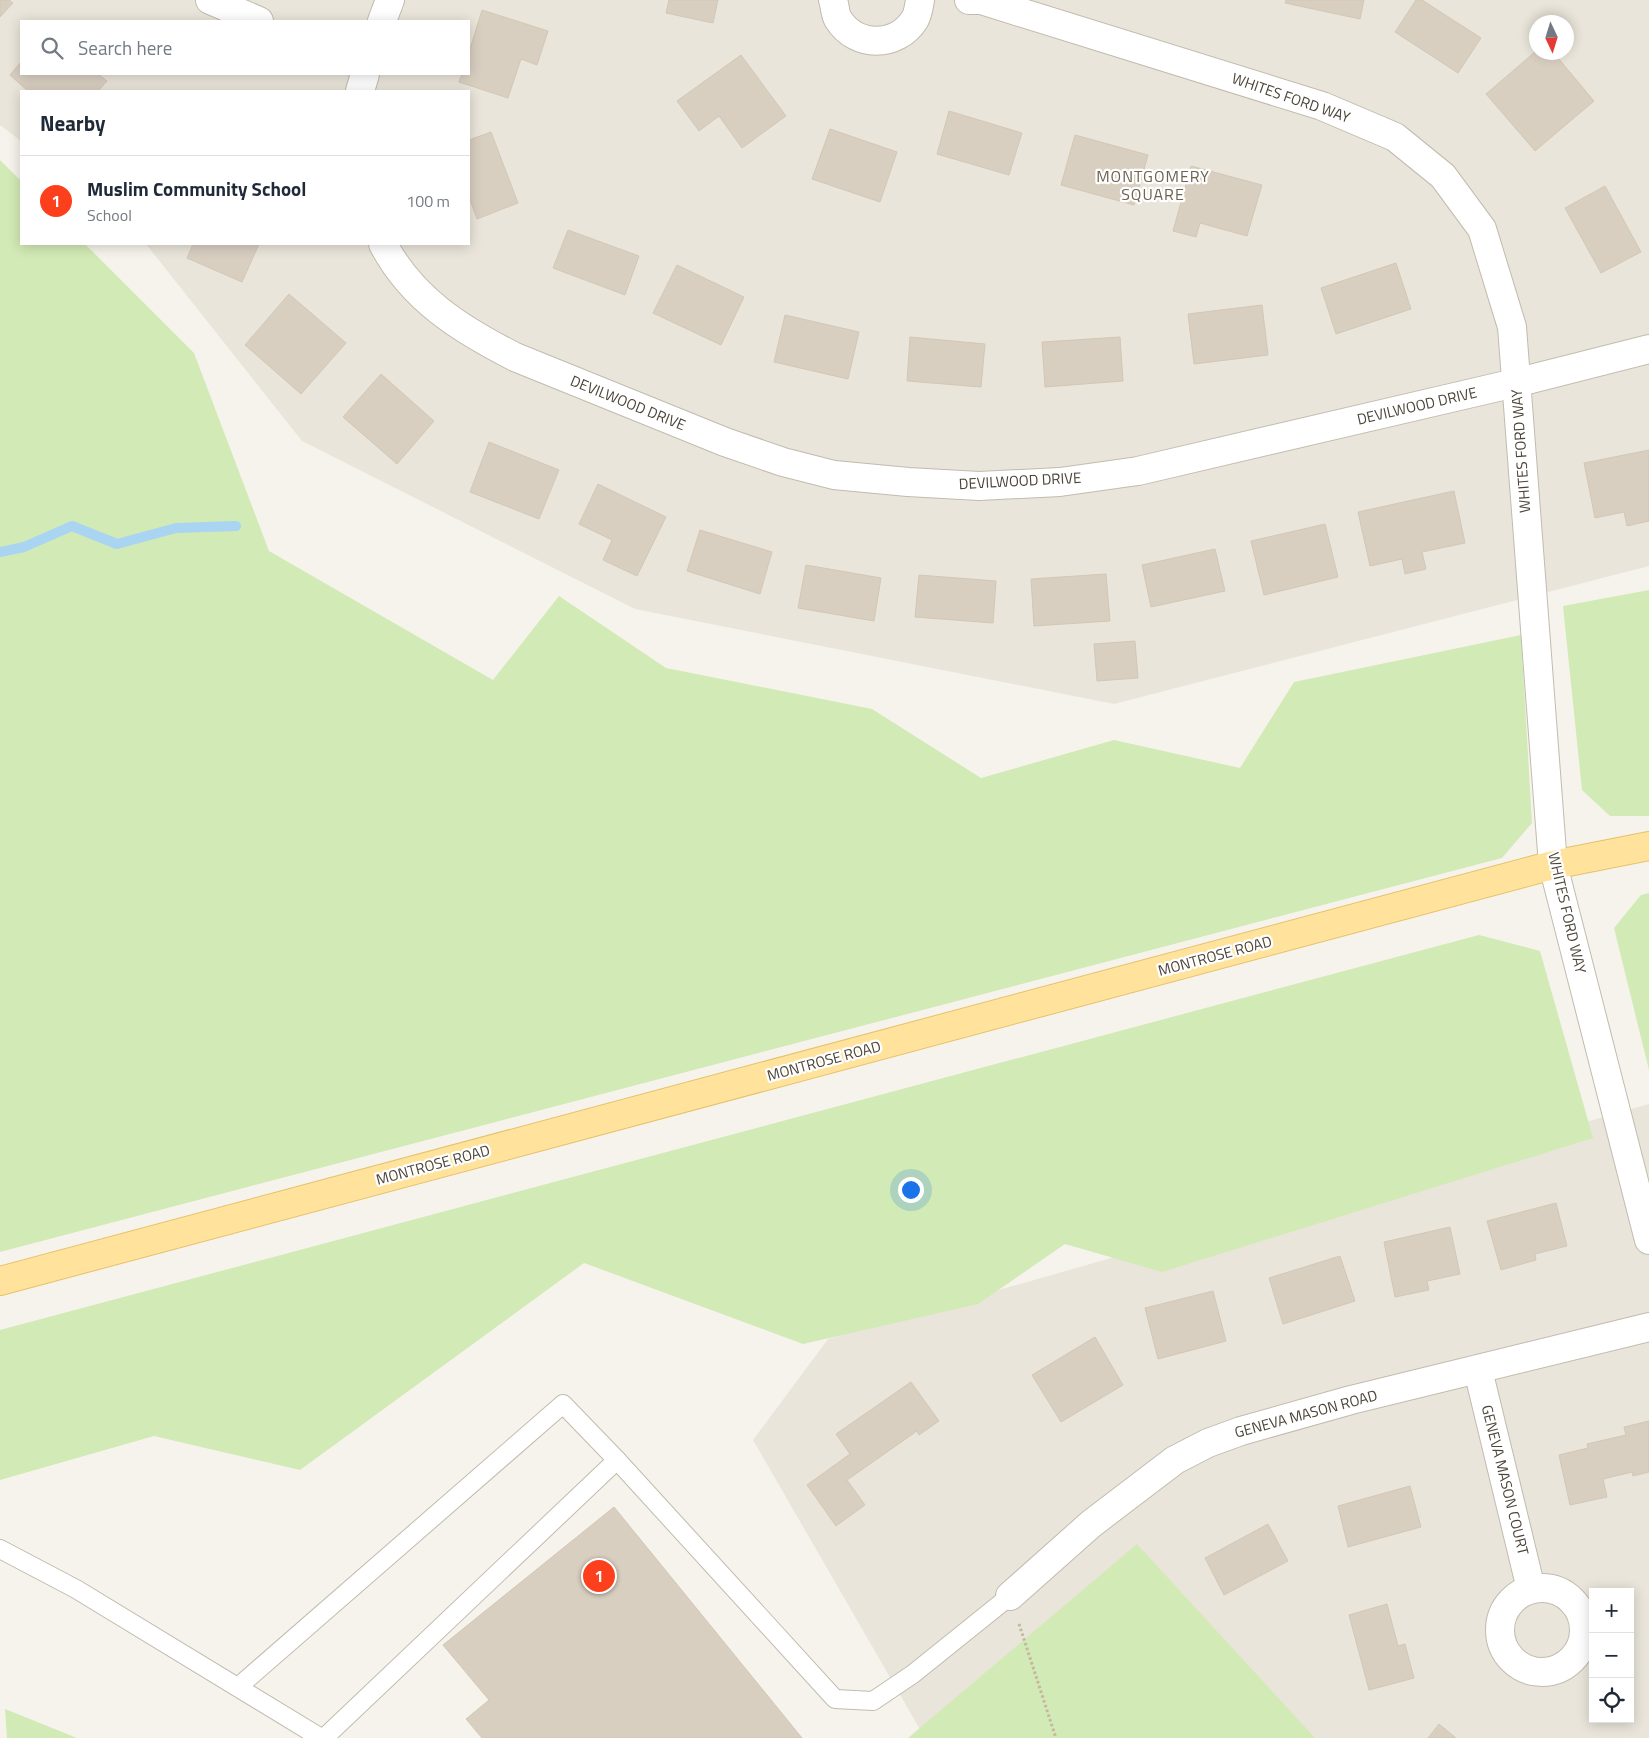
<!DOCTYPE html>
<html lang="en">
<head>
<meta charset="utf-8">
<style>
	body { margin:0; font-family:"Titillium Web",sans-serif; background:#f2f2f3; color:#1f2937 }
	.controls { position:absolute; right:15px; bottom:15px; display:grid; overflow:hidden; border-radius:0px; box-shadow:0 2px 12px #0003 }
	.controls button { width:45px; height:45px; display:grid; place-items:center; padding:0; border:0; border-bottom:1px solid #e0e1e3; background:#fff; color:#1f2937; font:25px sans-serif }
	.compass { position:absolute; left:1529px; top:15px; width:45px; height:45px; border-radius:50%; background:#fff; box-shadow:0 2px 12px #0003; rotate:176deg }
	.you { position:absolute; left:910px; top:1189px; width:18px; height:18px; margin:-12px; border:4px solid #fff; border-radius:50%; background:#1a73e8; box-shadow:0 0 0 8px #1a73e833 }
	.badge { display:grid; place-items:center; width:32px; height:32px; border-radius:50%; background:#fc3f1d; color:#fff; font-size:16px; font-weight:700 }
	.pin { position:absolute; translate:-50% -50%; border:2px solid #fff; box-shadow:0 1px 5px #0006 }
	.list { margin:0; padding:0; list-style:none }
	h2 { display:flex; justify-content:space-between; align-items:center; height:65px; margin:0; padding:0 20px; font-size:21px }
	h2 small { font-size:16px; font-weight:400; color:#747a83 }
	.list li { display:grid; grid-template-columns:32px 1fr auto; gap:15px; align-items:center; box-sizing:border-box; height:90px; padding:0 20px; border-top:1px solid #e0e1e3 }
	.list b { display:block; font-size:19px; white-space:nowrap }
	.list p { margin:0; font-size:16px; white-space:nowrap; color:#747a83 }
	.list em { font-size:16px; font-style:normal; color:#747a83 }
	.icon { flex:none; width:28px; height:28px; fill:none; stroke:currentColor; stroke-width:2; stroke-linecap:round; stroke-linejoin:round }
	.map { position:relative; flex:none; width:1649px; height:1738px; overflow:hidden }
	.search { position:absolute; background:#fff; box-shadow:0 2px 12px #0003; left:20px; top:20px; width:450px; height:55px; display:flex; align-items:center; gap:12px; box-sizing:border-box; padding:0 18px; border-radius:0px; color:#747a83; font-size:19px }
	.panel { position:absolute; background:#fff; box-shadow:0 2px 12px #0003; left:20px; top:90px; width:450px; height:155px; border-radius:0px }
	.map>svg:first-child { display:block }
	.residential { fill:#eae5da; fill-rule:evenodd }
	.green { fill:#d2eab5 }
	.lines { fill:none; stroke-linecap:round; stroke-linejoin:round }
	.stream { stroke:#a9d4f2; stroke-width:10 }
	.building { fill:#d8cfc1; stroke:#d3c7b4 }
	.lane-casing { stroke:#c2bbae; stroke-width:20 }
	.street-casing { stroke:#c2bbae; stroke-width:30 }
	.primary-casing { stroke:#e6c16a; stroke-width:30 }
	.path { stroke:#c4b79f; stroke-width:3; stroke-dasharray:2.5 2.5; stroke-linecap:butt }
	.lane { stroke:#fff; stroke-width:18 }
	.street { stroke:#fff; stroke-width:28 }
	.primary { stroke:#ffe39c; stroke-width:28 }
	.labels { text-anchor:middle; stroke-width:4.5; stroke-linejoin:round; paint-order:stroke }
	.street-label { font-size:15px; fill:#4b4439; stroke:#fff }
	.neighbourhood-label { font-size:16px; letter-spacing:1px; fill:#6e6250; stroke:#fff }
</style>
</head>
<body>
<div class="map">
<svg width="1649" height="1738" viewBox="0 0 1649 1738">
	<rect width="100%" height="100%" fill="#f6f3ec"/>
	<g class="residential">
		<path d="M0,0H1649V566L1114,704L635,609L302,441L146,244H469V91H21V141L0,125ZM21,21H469V74H21ZM1536,22H1566V52H1536Z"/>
		<path d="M1649,1104V1738H925L753,1440L828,1339ZM1593,1592H1630V1719H1593Z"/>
	</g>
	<g class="green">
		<path d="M0,160L21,181V244H85L194,353L269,551L493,680L559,596L666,668L872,709L981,778L1114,740L1240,768L1294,682L1521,635L1532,823L1502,858L0,1252Z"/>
		<path d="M1649,590V816H1610L1582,790L1563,606Z"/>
		<path d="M1649,893V1070L1614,928L1641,895Z"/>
		<path d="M1479,935L1540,951L1593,1138L1162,1272L1065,1244L978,1304L803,1344L584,1263L300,1470L154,1436L0,1480V1330Z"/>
		<path d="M1137,1544L1315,1738H908Z"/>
		<path d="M5,1709L77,1738H7Z"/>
	</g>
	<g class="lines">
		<path class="stream" d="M0,552L24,547L72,526L117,544L176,528L236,526"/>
	</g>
	<g class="building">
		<path d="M0,0H9L13,3L0,17Z"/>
		<path d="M669,0H718L713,23L666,13Z"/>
		<path d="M1286,0H1364L1360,19L1285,3Z"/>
		<path d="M1416,0H1422L1481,38L1458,73L1395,32Z"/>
		<path d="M482,10L548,31L537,65L521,59L508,98L459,82L462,74H469V52Z"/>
		<path d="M1536,51V52H1553L1594,101L1535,151L1486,94Z"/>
		<path d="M741,55L786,116L742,148L719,116L699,131L677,101Z"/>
		<path d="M21,62V74H98L107,81L98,91H28L10,75Z"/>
		<path d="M949,111L1022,133L1009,175L937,154Z"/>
		<path d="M830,129L897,152L880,202L812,179Z"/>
		<path d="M491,132L518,203L477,219L469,197V140Z"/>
		<path d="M1075,135L1148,155L1134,205L1061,185Z"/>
		<path d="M1191,166L1262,185L1247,236L1200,223L1196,237L1173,231Z"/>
		<path d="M1605,186L1641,252L1601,273L1565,208Z"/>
		<path d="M568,230L639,256L625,295L553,268Z"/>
		<path d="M193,244H259L242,282L187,258Z"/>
		<path d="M1396,263L1411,309L1336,334L1321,288Z"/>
		<path d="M677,265L744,297L721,345L653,313Z"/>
		<path d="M289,294L346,343L301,394L245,345Z"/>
		<path d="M1262,305L1268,355L1194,364L1188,314Z"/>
		<path d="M785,315L859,332L848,379L774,362Z"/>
		<path d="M910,337L985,344L981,387L907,381Z"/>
		<path d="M1120,337L1123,381L1045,387L1042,342Z"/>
		<path d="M381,374L434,421L397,464L343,417Z"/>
		<path d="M489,442L559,470L539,519L470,492Z"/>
		<path d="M1649,450V521L1627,526L1624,512L1595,518L1584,463Z"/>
		<path d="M598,484L666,517L637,576L603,560L612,540L579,524Z"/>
		<path d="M1454,491L1465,543L1422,552L1426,569L1405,574L1402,559L1370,566L1358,512Z"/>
		<path d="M1325,524L1338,577L1264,595L1251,541Z"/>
		<path d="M700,530L772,552L760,594L687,571Z"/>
		<path d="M1215,549L1225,591L1151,607L1142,565Z"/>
		<path d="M806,565L881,578L874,621L798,608Z"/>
		<path d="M1106,574L1110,621L1034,626L1031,579Z"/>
		<path d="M919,575L996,581L993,623L915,617Z"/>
		<path d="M1135,641L1138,678L1097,681L1094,644Z"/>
		<path d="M1556,1203L1567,1246L1535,1254L1536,1260L1501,1270L1487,1221Z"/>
		<path d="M1450,1227L1460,1274L1427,1281L1429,1290L1395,1297L1384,1242Z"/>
		<path d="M1340,1256L1355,1301L1283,1324L1269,1278Z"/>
		<path d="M1213,1291L1226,1341L1158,1359L1145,1308Z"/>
		<path d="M1095,1337L1123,1385L1061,1422L1032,1375Z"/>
		<path d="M911,1382L939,1421L919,1435L917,1431L847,1480L865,1505L836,1526L807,1485L850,1454L836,1434Z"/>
		<path d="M1649,1421V1472L1633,1476L1632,1472L1603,1479L1607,1497L1570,1505L1559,1455L1588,1448L1587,1444L1626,1435L1624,1427Z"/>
		<path d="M1410,1486L1421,1527L1348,1547L1338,1506Z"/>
		<path d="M614,1507L802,1738H482L466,1719L489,1700L443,1645Z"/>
		<path d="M1268,1524L1288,1561L1224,1595L1205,1558Z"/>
		<path d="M1387,1604L1398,1646L1405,1644L1414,1678L1369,1690L1349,1615Z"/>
		<path d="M1439,1724L1456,1738H1428Z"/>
	</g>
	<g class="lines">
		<g class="lane-casing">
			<g id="lane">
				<path d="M0,1549L76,1589L321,1738"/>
				<path d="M238,1687L563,1404L617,1460L835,1699L873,1701L913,1674L1010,1596"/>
				<path d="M324,1738L617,1460"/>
			</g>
		</g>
		<g class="street-casing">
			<g id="street">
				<path d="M210,0L259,21"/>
				<path d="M833,0C835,6 835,14 838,19C856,48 897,48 915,19C918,14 919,6 920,0"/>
				<path d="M969,0H981L1322,106L1395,137L1443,176L1482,229L1512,327L1553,865L1649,1240"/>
				<path d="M382,21L390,0"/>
				<path d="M360,91L365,74"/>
				<path d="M383,244C412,299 460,329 515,357L725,442L783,462L834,475L908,482L979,486L1060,482L1138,471L1515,383L1649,349"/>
				<path d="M1478,1370L1531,1589"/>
				<circle cx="1542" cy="1630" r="42"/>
				<path d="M1010,1596L1091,1524L1175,1460L1208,1443L1241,1431L1351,1400L1649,1327"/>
			</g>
		</g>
		<g class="primary-casing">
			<path id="primary" d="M0,1281L1553,865L1649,846"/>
		</g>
		<path class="path" d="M1019,1624L1056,1738"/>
		<use href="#lane" class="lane"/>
		<use href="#street" class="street"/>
		<use href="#primary" class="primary"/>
	</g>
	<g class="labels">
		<g class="street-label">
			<text transform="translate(1291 98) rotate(19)" y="5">WHITES FORD WAY</text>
			<text transform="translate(628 403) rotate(22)" y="5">DEVILWOOD DRIVE</text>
			<text transform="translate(1417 406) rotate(-13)" y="5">DEVILWOOD DRIVE</text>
			<text transform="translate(1521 451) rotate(-94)" y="5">WHITES FORD WAY</text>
			<text transform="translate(1020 481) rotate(-3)" y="5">DEVILWOOD DRIVE</text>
			<text transform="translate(1567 913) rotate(77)" y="5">WHITES FORD WAY</text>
			<text transform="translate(1215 956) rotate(-15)" y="5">MONTROSE ROAD</text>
			<text transform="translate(824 1061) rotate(-15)" y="5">MONTROSE ROAD</text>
			<text transform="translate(433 1165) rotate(-15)" y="5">MONTROSE ROAD</text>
			<text transform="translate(1306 1414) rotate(-15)" y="5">GENEVA MASON ROAD</text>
			<text transform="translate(1505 1480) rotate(76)" y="5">GENEVA MASON COURT</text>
		</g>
		<g class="neighbourhood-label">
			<text x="1153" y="182">MONTGOMERY<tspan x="1153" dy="18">SQUARE</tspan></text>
		</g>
	</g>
</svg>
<div class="controls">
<button>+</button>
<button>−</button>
<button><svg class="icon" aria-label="locate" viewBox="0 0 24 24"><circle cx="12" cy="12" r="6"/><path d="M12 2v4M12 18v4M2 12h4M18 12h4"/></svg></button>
</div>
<svg class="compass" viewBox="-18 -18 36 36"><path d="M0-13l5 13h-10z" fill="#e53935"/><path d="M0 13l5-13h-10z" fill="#747a83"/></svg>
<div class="you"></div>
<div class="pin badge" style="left:599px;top:1576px">1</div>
<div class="search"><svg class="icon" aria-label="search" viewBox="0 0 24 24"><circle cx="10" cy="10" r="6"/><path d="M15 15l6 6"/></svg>Search here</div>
<section class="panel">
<h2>Nearby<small></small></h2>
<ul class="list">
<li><span class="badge">1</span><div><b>Muslim Community School</b><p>School</p></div><em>100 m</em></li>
</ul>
</section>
</div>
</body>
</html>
